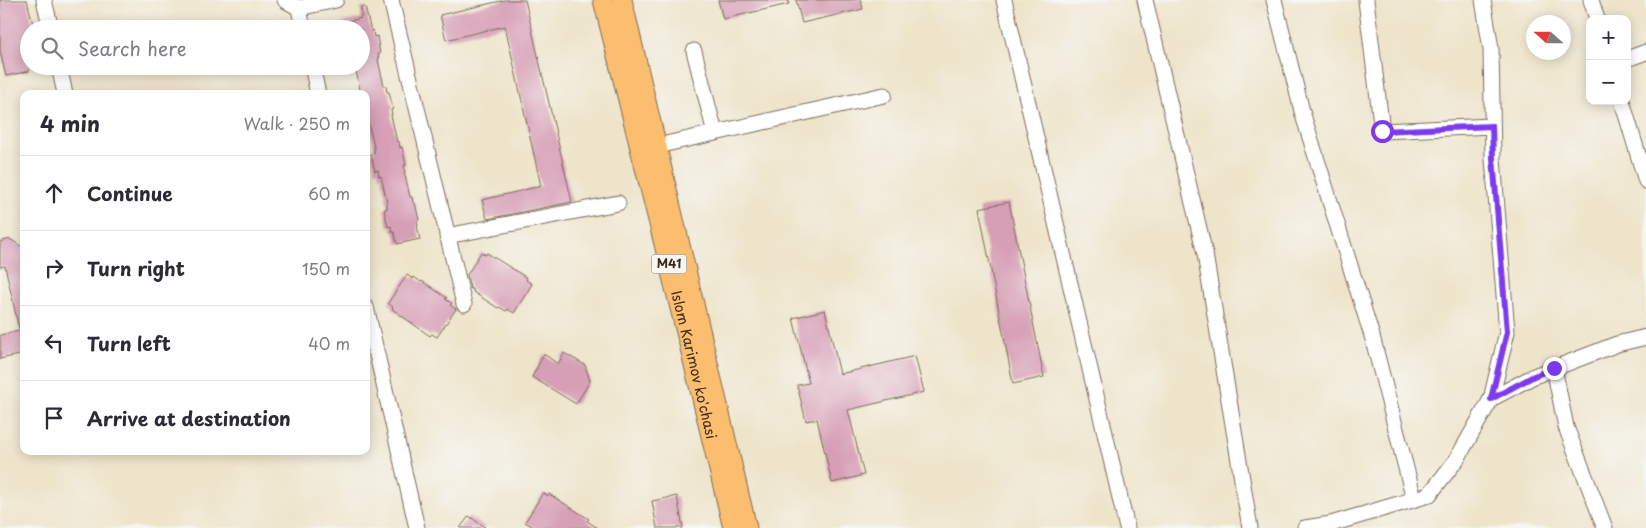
<!DOCTYPE html>
<html lang="en">
<head>
<meta charset="utf-8">
<style>
	body { margin:0; font-family:"Playpen Sans",sans-serif; background:#f7f7f7; color:#2b2b33 }
	.controls { position:absolute; right:15px; top:15px; display:grid; overflow:hidden; border-radius:10px; box-shadow:0 2px 12px #0003 }
	.controls button { width:45px; height:45px; display:grid; place-items:center; padding:0; border:0; border-bottom:1px solid #e1e1e2; background:#fff; color:#2b2b33; font:25px sans-serif }
	.compass { position:absolute; left:1526px; top:15px; width:45px; height:45px; border-radius:50%; background:#fff; box-shadow:0 2px 12px #0003; rotate:291deg }
	.stop { position:absolute; width:15px; height:15px; margin:-11px; border:4px solid #7c3aed; border-radius:50%; background:#fff }
	.stop.end { background:#7c3aed; border-color:#fff; box-shadow:0 1px 5px #0008 }
	.list { margin:0; padding:0; list-style:none }
	h2 { display:flex; justify-content:space-between; align-items:center; height:65px; margin:0; padding:0 20px; font-size:21px }
	h2 small { font-size:16px; font-weight:400; color:#7c7c81 }
	.list li { display:grid; grid-template-columns:32px 1fr auto; gap:15px; align-items:center; box-sizing:border-box; height:75px; padding:0 20px; border-top:1px solid #e1e1e2 }
	.list b { display:block; font-size:19px; white-space:nowrap }
	.list em { font-size:16px; font-style:normal; color:#7c7c81 }
	.icon { flex:none; width:28px; height:28px; fill:none; stroke:currentColor; stroke-width:2; stroke-linecap:round; stroke-linejoin:round }
	.map { position:relative; flex:none; width:1646px; height:528px; overflow:hidden }
	.search { position:absolute; background:#fff; box-shadow:0 2px 12px #0003; left:20px; top:20px; width:350px; height:55px; display:flex; align-items:center; gap:12px; box-sizing:border-box; padding:0 18px; border-radius:28px; color:#7c7c81; font-size:19px }
	.panel { position:absolute; background:#fff; box-shadow:0 2px 12px #0003; left:20px; top:90px; width:350px; height:365px; border-radius:10px }
	.map>svg:first-child { display:block }
	.building { fill:#d79fb6 }
	.lines { fill:none; stroke-linecap:round; stroke-linejoin:round }
	.minor-casing { stroke:#7a6b5a; stroke-width:17 }
	.major-casing { stroke:#7a6b5a; stroke-width:21 }
	.minor { stroke:#fff; stroke-width:15 }
	.major { stroke:#fbbd6e; stroke-width:19 }
	.route { stroke:#7c3aed; stroke-width:6 }
	.labels { text-anchor:middle; stroke-width:5; stroke-linejoin:round; paint-order:stroke }
	.shield { fill:#f6f6f2; stroke:#73675e; stroke-width:1 }
	.shield-label { font-size:12px; font-weight:bold; fill:#3b2a1e }
	.street-label { font-size:14px; fill:#3b2a1e; stroke:#f6f6f2 }
</style>
</head>
<body>
<div class="map">
<svg width="1646" height="528" viewBox="0 0 1646 528">
	<rect width="100%" height="100%" fill="#f6f6f2"/>
	<filter id="ink" filterUnits="userSpaceOnUse"><feTurbulence type="fractalNoise" baseFrequency=".02" numOctaves="2"/><feDisplacementMap in="SourceGraphic" scale="10" xChannelSelector="R" yChannelSelector="G"/><feConvolveMatrix kernelMatrix="1 2 1 2 8 2 1 2 1" color-interpolation-filters="sRGB"/></filter>
	<filter id="wash" filterUnits="userSpaceOnUse"><feTurbulence type="fractalNoise" baseFrequency=".0096" numOctaves="4" result="noise"/><feDisplacementMap in="SourceGraphic" scale="20" xChannelSelector="R" yChannelSelector="G"/><feGaussianBlur stdDeviation="1.12" result="paint"/><feColorMatrix in="noise" values="0 0 0 0 0 0 0 0 0 0 0 0 0 0 0 0 0 1.4 0 .05"/><feComposite in="paint" operator="in"/></filter>
	<g filter="url(#wash)">
		<rect width="100%" height="100%" fill="#eee4ca"/>
		<g id="blocks">
			<g class="building">
				<path d="M0,0H27L34,29H29V71L6,76L0,51Z"/>
				<path d="M505,0H525L572,202L487,219L482,200L541,186L505,26L446,40L440,15Z"/>
				<path d="M718,0H788L789,4L723,19Z"/>
				<path d="M796,0H861L863,9L802,23Z"/>
				<path d="M361,7H365L371,31L373,30L374,37L377,36L380,54H378L379,59L378,60L384,86H386L387,92H389L393,109L391,110L392,115H391L397,142L399,141L400,148L402,147L406,165H404L405,171H404L410,197H412L413,203H415L419,220L417,221L418,226H417L420,239L397,244L394,232H392L391,226L388,227L384,209H387V203L381,176L379,177L378,170L375,171L371,154L374,153V147L368,121H366V94H361L355,66H361V29H335L334,25L361,18Z"/>
				<path d="M1009,202L1044,377L1013,384L979,208Z"/>
				<path d="M10,239L24,248V328L19,329L5,266L0,267V242Z"/>
				<path d="M481,252L486,255L487,253L527,278L526,280L532,284L514,313L508,309L506,311L499,307L498,308L473,292L474,291L470,288L467,275Z"/>
				<path d="M407,275L413,279L414,277L421,282L422,281L447,298L445,299L452,303L450,305L456,309L437,337L432,334L430,336L392,309L393,307L388,303Z"/>
				<path d="M825,310L840,374L915,356L924,392L848,410L864,475L832,483L817,419L806,421L797,385L809,383L793,318Z"/>
				<path d="M24,330V354L0,359V335Z"/>
				<path d="M564,353L585,365L590,381L576,404L532,377L544,354L558,364Z"/>
				<path d="M543,493L548,496L549,494L589,519L587,521L598,528H535L525,522Z"/>
				<path d="M677,496L683,528H657L652,501Z"/>
				<path d="M469,516L486,528H460Z"/>
			</g>
		</g>
	</g>
	<g filter="url(#ink)">
		<use href="#blocks" fill-opacity="0" stroke="#7a6b5a" stroke-width="1"/>
		<g class="lines">
			<g class="minor-casing">
				<g id="minor">
					<path d="M44,0L51,29"/>
					<path d="M285,0L299,8L303,29"/>
					<path d="M391,0L464,304"/>
					<path d="M1004,0L1127,528"/>
					<path d="M1145,0L1205,254L1250,528"/>
					<path d="M1274,0L1303,115L1372,336L1414,499"/>
					<path d="M1366,0L1382,131L1492,126"/>
					<path d="M1483,0L1491,49L1493,159L1507,332L1491,399"/>
					<path d="M1591,0L1597,19"/>
					<path d="M299,8L336,0"/>
					<path d="M694,51L715,133"/>
					<path d="M1627,59L1646,52"/>
					<path d="M59,66L65,94"/>
					<path d="M312,66L318,94"/>
					<path d="M1622,101L1646,181"/>
					<path d="M657,146L884,95"/>
					<path d="M447,236L618,203"/>
					<path d="M366,307L417,528"/>
					<path d="M1554,368L1566,427L1605,528"/>
					<path d="M1305,528L1331,524L1429,495L1457,459L1491,399L1534,376L1617,344L1646,337"/>
				</g>
			</g>
			<g class="major-casing">
				<g id="major">
					<path id="s1" d="M603,0L688,340L733,528"/>
					<path d="M622,0L747,528"/>
				</g>
			</g>
			<use href="#minor" class="minor"/>
			<use href="#major" class="major"/>
		</g>
	</g>
	<g class="lines" filter="url(#ink)">
		<path class="route" d="M1382,131L1492,126L1493,158L1507,332L1491,399L1534,376L1554,368"/>
	</g>
	<g class="labels">
		<rect class="shield" x="651.5" y="254.5" width="35" height="19" rx="4"/>
		<g class="shield-label">
			<text x="669" y="268">M41</text>
		</g>
		<g class="street-label">
			<text dy="5" stroke="none"><textPath href="#s1" startOffset="376">Islom Karimov ko'chasi</textPath></text>
		</g>
	</g>
</svg>
<div class="controls">
<button>+</button>
<button>−</button>
</div>
<svg class="compass" viewBox="-18 -18 36 36"><path d="M0-13l5 13h-10z" fill="#e53935"/><path d="M0 13l5-13h-10z" fill="#7c7c81"/></svg>
<div class="stop" style="left:1382px;top:131px"></div>
<div class="stop end" style="left:1554px;top:368px"></div>
<div class="search"><svg class="icon" aria-label="search" viewBox="0 0 24 24"><circle cx="10" cy="10" r="6"/><path d="M15 15l6 6"/></svg>Search here</div>
<section class="panel">
<h2>4 min<small>Walk · 250 m</small></h2>
<ul class="list">
<li><svg class="icon" aria-label="ahead" viewBox="0 0 24 24"><path d="M12 20V5M6 11l6-6 6 6"/></svg><div><b>Continue</b></div><em>60 m</em></li>
<li><svg class="icon" aria-label="right" viewBox="0 0 24 24"><path d="M7 20v-9h11M14 6l5 5-5 5"/></svg><div><b>Turn right</b></div><em>150 m</em></li>
<li><svg class="icon" aria-label="left" viewBox="0 0 24 24"><path d="M17 20v-9H6M10 6l-5 5 5 5"/></svg><div><b>Turn left</b></div><em>40 m</em></li>
<li><svg class="icon" aria-label="arrive" viewBox="0 0 24 24"><path d="M6 21V4h12l-3 4 3 4H6"/></svg><div><b>Arrive at destination</b></div></li>
</ul>
</section>
</div>
</body>
</html>
